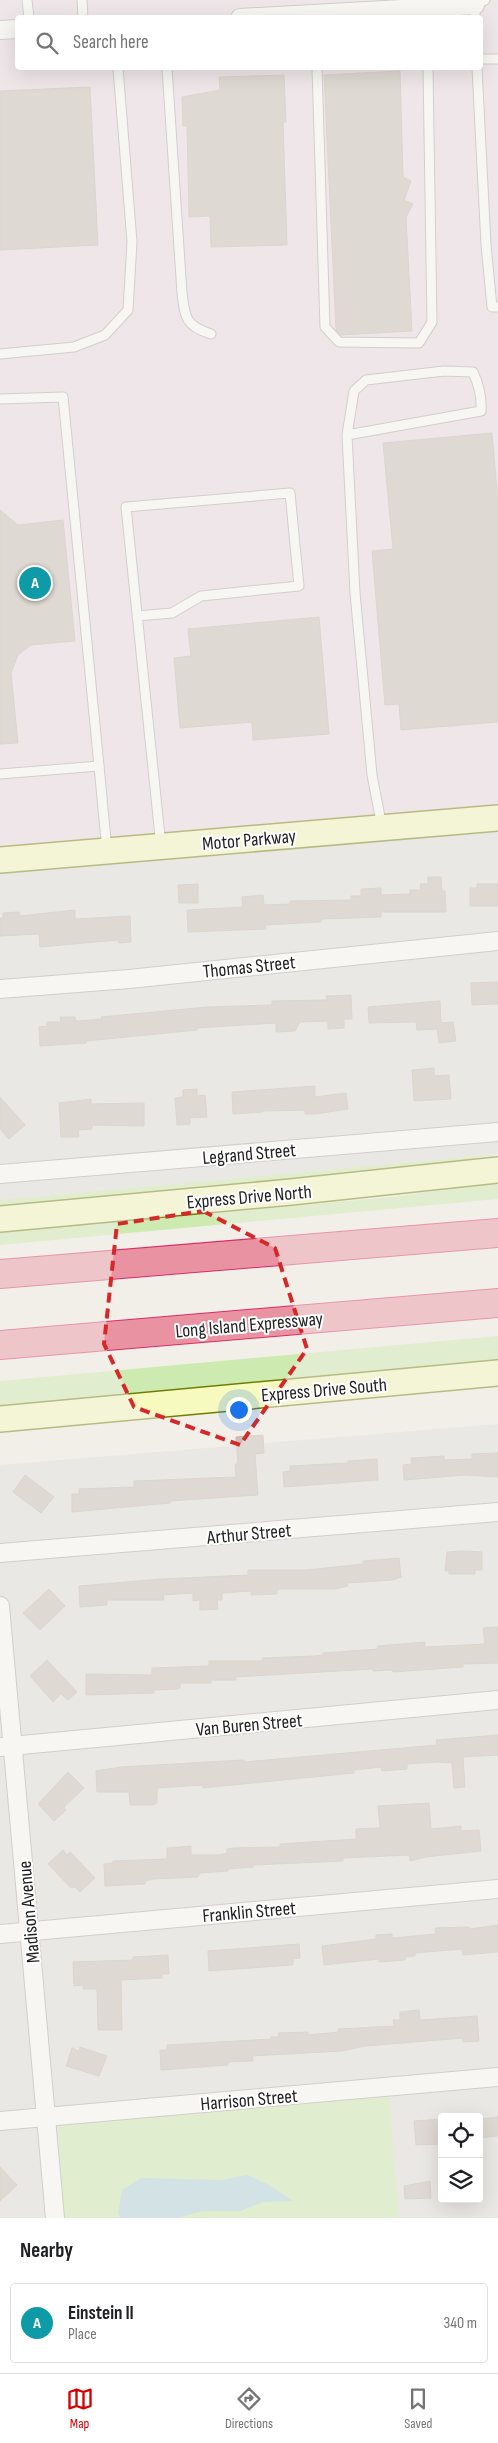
<!DOCTYPE html>
<html lang="en">
<head>
<meta charset="utf-8">
<style>
	body { margin:0; font-family:"Sofia Sans Condensed",sans-serif; background:#f6f6f6; color:#202124 }
	.controls { position:absolute; right:15px; bottom:15px; display:grid; overflow:hidden; border-radius:5px; box-shadow:0 5px 20px #0002 }
	.controls button { width:45px; height:45px; display:grid; place-items:center; padding:0; border:0; border-bottom:1px solid #e0e0e0; background:#fff; color:#202124; font:25px sans-serif }
	.you { position:absolute; left:238px; top:1409px; width:18px; height:18px; margin:-12px; border:4px solid #fff; border-radius:50%; background:#1a73e8; box-shadow:0 0 0 8px #1a73e833 }
	.badge { display:grid; place-items:center; width:32px; height:32px; border-radius:50%; background:#d40000; color:#fff; font-size:16px; font-weight:700 }
	.pin { position:absolute; translate:-50% -50%; border:2px solid #fff; box-shadow:0 1px 5px #0006 }
	.list { margin:0; padding:0; list-style:none }
	h2 { display:flex; justify-content:space-between; align-items:center; height:65px; margin:0; padding:0 20px; font-size:21px }
	h2 small { font-size:16px; font-weight:400; color:#757577 }
	.list li { display:grid; grid-template-columns:32px 1fr auto; gap:15px; align-items:center; box-sizing:border-box; height:80px; margin:0 10px 10px; padding:0 10px; border:1px solid #e0e0e0; border-radius:5px }
	.list b { display:block; font-size:19px; white-space:nowrap }
	.list p { margin:0; font-size:16px; white-space:nowrap; color:#757577 }
	.list em { font-size:16px; font-style:normal; color:#757577 }
	.icon { flex:none; width:28px; height:28px; fill:none; stroke:currentColor; stroke-width:2; stroke-linecap:round; stroke-linejoin:round }
	.map { position:relative; flex:none; width:498px; height:2218px; overflow:hidden }
	.search { position:absolute; background:#fff; box-shadow:0 5px 20px #0002; left:15px; right:15px; top:15px; height:55px; display:flex; align-items:center; gap:12px; box-sizing:border-box; padding:0 18px; border-radius:5px; color:#757577; font-size:19px }
	.sheet { height:155px; background:#fff }
	nav { display:flex; justify-content:space-around; align-items:center; box-sizing:border-box; height:70px; border-top:1px solid #e0e0e0; background:#fff; font-size:14px; color:#757577 }
	nav a { display:grid; justify-items:center; gap:2px }
	nav .on { color:#d40000 }
	.map>svg:first-child { display:block }
	.residential { fill:#e0dfdf; fill-rule:evenodd }
	.industrial { fill:#ebdbe8; fill-rule:evenodd }
	.grass { fill:#cdebb0 }
	.water { fill:#aad3df }
	.building { fill:#c7bfb8; stroke:#c4b6ab }
	.lines { fill:none; stroke-linecap:round; stroke-linejoin:round }
	.service-casing { stroke:#a9a9a9; stroke-width:11 }
	.minor-casing { stroke:#a9a9a9; stroke-width:20 }
	.secondary-casing { stroke:#707d05; stroke-width:28 }
	.motorway-casing { stroke:#dc2a67; stroke-width:30 }
	.service { stroke:#fff; stroke-width:9 }
	.minor { stroke:#fff; stroke-width:18 }
	.secondary { stroke:#f7fabf; stroke-width:25 }
	.motorway { stroke:#e892a2; stroke-width:28 }
	.marked { fill:none; stroke:#d62828; stroke-width:4; stroke-dasharray:10 6; stroke-linejoin:round }
	.labels { text-anchor:middle; stroke-width:4; stroke-linejoin:round; paint-order:stroke }
	.street-label { font-size:19px; fill:#222; stroke:#fff }
</style>
</head>
<body>
<div class="map">
<svg width="498" height="2218" viewBox="0 0 498 2218">
	<rect width="100%" height="100%" fill="#f2efe9"/>
	<g class="residential">
		<path d="M498,815V1154L0,1200V865Z"/>
		<path d="M498,1424V2218H0V1465ZM442,2117H479V2199H442Z"/>
	</g>
	<path class="industrial" d="M0,0H498V815L0,865ZM18,18H480V68H18Z"/>
	<g class="grass">
		<path d="M498,1154L429,1166L0,1206V1200Z"/>
		<path d="M498,1182V1199L0,1245V1232L392,1197Z"/>
		<path d="M498,1336V1366L0,1410V1381Z"/>
		<path d="M389,2096L399,2218H64L56,2125Z"/>
	</g>
	<path class="water" d="M247,2175L269,2185L293,2201L263,2202L240,2211H202L178,2218H121L118,2213L122,2190L141,2178L221,2180Z"/>
	<g class="building">
		<path d="M400,71L403,177L411,181L404,200L413,204L406,217L412,331L341,335L336,330L324,75Z"/>
		<path d="M284,75L286,122H283L287,245L211,247L210,216L189,217L187,126H183L182,97L220,90L219,77Z"/>
		<path d="M90,87L98,245L0,250V91Z"/>
		<path d="M492,433L498,503V722L401,730L399,704L385,705L372,551L393,549L383,443Z"/>
		<path d="M0,510L18,525L63,520L75,641L31,645L18,655L11,673L18,743L0,744Z"/>
		<path d="M319,617L329,734L253,740L252,722L180,728L174,658L191,656L188,629Z"/>
		<path d="M428,877H441L442,891H445L446,912H381V917L321,919V922L265,925L266,929L188,932L187,910L243,907L242,897L263,895L264,905L290,904V901L351,900V896H361V889L381,888V895L410,894V890H421L420,884H428Z"/>
		<path d="M198,884V903H179L178,885Z"/>
		<path d="M477,884H498V906H470V888H477Z"/>
		<path d="M75,910V919L130,916L131,942L119,943L118,940L40,947L39,934L0,936V918H3V913L19,912L20,916Z"/>
		<path d="M498,982V1004L472,1005L471,983Z"/>
		<path d="M351,995L352,1019H344V1028L328,1029V1021L300,1022L295,1031L276,1032V1023L197,1028V1030L86,1041V1043L40,1046L39,1027L47,1026V1022H61L60,1017H75L76,1021L102,1019L101,1017L207,1007L272,1005V1001L327,1000L326,996Z"/>
		<path d="M440,1001L441,1023L453,1022L456,1041L439,1043L437,1029L417,1030L416,1022L369,1023L368,1007Z"/>
		<path d="M434,1068V1076L449,1075L451,1099L414,1101L412,1070Z"/>
		<path d="M315,1086V1097L346,1093L348,1109L316,1114H305V1110L263,1111V1112L233,1114L232,1092Z"/>
		<path d="M197,1089V1096L205,1095L207,1117L190,1118V1124L177,1125L175,1098L183,1097V1090Z"/>
		<path d="M0,1097L25,1125L9,1139L0,1129Z"/>
		<path d="M91,1099V1104L144,1103V1126L92,1125V1129L78,1130L79,1137H61L59,1103Z"/>
		<path d="M263,1435L264,1453L255,1454L258,1495L170,1501V1503L72,1512V1494H79V1489L134,1487V1481L236,1477L235,1464H238L236,1437Z"/>
		<path d="M498,1453V1477L465,1475L404,1480L403,1465L412,1464L411,1458L444,1456V1460L472,1459V1454Z"/>
		<path d="M377,1459L378,1480L284,1487L283,1472L290,1471V1466L348,1463V1461Z"/>
		<path d="M25,1475L54,1497L41,1513L13,1492Z"/>
		<path d="M462,1551L482,1552V1570H475V1574H449V1571H445L447,1552Z"/>
		<path d="M399,1558L401,1577L393,1580L347,1583L348,1586L335,1589H277V1594L251,1595V1591L222,1593V1600H217L218,1609L200,1610V1600L193,1601V1593L163,1595L164,1600H107V1605L80,1607L79,1586L161,1579L248,1575V1570H307L363,1564V1561Z"/>
		<path d="M49,1589L65,1606L40,1630L23,1613Z"/>
		<path d="M498,1627V1663L463,1664V1667L393,1672L392,1670L373,1671V1669L235,1677L236,1680H211V1683H180V1688L177,1689L154,1690V1693L86,1695V1674L152,1675V1668L209,1666V1661H263L262,1658L315,1656L323,1655V1653L378,1649V1646L425,1642V1647L485,1644L483,1628Z"/>
		<path d="M47,1660L77,1692L68,1700L61,1694L53,1702L30,1676Z"/>
		<path d="M498,1735V1755L463,1757L465,1787L454,1788L452,1763L438,1762L407,1764V1769L382,1771L381,1767L354,1770V1773L203,1788V1785L157,1788V1803L153,1805H130L129,1792H97L96,1771L121,1767L225,1761L244,1760V1762L437,1745L436,1740Z"/>
		<path d="M68,1772L84,1788L64,1807L66,1810L54,1821L38,1804Z"/>
		<path d="M429,1803L431,1829L461,1826V1831L479,1830L481,1851L426,1857L410,1861L409,1855L343,1858V1861L253,1865V1867L228,1869V1871L200,1873L198,1877L153,1879L145,1881V1884L105,1886L104,1864L113,1863V1861L167,1859V1848L191,1846V1855H219L227,1853V1849L233,1848L280,1847V1844L356,1839V1829L380,1828L378,1806Z"/>
		<path d="M63,1850L67,1855L70,1852L95,1878L80,1892L75,1887L71,1888L48,1864Z"/>
		<path d="M498,1925V1952L463,1955L462,1949L415,1953V1956L405,1957V1960L379,1962V1959L324,1965L322,1946L376,1939V1935L392,1934V1938L436,1934L435,1928L469,1927V1929Z"/>
		<path d="M299,1944L300,1958L293,1959V1965L209,1971L208,1951Z"/>
		<path d="M168,1955L169,1974H162V1978L121,1980L122,2030H98L97,1989H83V1985L74,1986L73,1962L133,1960V1957Z"/>
		<path d="M419,2010L420,2020L477,2016L479,2041L463,2042V2038L365,2046L342,2051L252,2056L253,2061L228,2062V2065L161,2070L160,2050H167V2045L271,2039V2037H279L278,2033L308,2032V2035L339,2032L338,2029L394,2026L393,2020H400V2012Z"/>
		<path d="M80,2047L107,2056L99,2076L66,2066L72,2048L79,2051Z"/>
		<path d="M498,2117V2136L479,2138V2119Z"/>
		<path d="M442,2119V2144L416,2145L414,2121Z"/>
		<path d="M0,2167L17,2185L0,2201Z"/>
		<path d="M430,2181L431,2198L405,2199L404,2186Z"/>
	</g>
	<g class="lines">
		<g class="service-casing">
			<g id="service">
				<path d="M27,0L29,18"/>
				<path d="M82,0L83,18"/>
				<path d="M475,18V5L485,0"/>
				<path d="M480,59H498"/>
				<path d="M167,68L182,293C185,317 185,326 211,334"/>
				<path d="M317,68L325,327L339,342L419,343L432,322L428,68"/>
				<path d="M477,68L486,245L492,307H498"/>
				<path d="M0,354L74,347L105,335L128,310L132,242L118,68"/>
				<path d="M0,399L63,397L99,766L0,774"/>
				<path d="M347,435L481,411C482,397 479,385 473,372L444,371L366,380L354,391L347,435L355,593L372,775L382,827"/>
				<path d="M137,616L172,613L201,596L299,586L290,493L126,507C137,620 149,733 161,846"/>
				<path d="M99,766L107,851"/>
			</g>
		</g>
		<g class="minor-casing">
			<g id="minor">
				<path d="M240,18L475,5"/>
				<path d="M0,30L18,29"/>
				<path d="M0,989L129,979L498,941"/>
				<path d="M0,1174L498,1132"/>
				<path d="M0,1553L498,1512"/>
				<path d="M0,1606L55,2218"/>
				<path d="M0,1747L498,1700"/>
				<path d="M0,1934L498,1889"/>
				<path d="M0,2121L498,2077"/>
			</g>
		</g>
		<g class="secondary-casing">
			<g id="secondary">
				<path d="M0,860L498,818"/>
				<path d="M0,1219L291,1192L498,1170"/>
				<path d="M0,1419L498,1373"/>
			</g>
		</g>
		<g class="motorway-casing">
			<g id="motorway">
				<path d="M0,1274L498,1233"/>
				<path d="M0,1345L498,1303"/>
			</g>
		</g>
		<use href="#service" class="service"/>
		<use href="#minor" class="minor"/>
		<use href="#secondary" class="secondary"/>
		<use href="#motorway" class="motorway"/>
	</g>
	<path d="M0 0H498V2218H0ZM203,1211L275,1248L307,1349L240,1445L134,1407L104,1344L117,1224Z" fill="#f2efe9" fill-opacity=".55" fill-rule="evenodd"/>
	<path class="marked" d="M203,1211L275,1248L307,1349L240,1445L134,1407L104,1344L117,1224Z"/>
	<g class="labels">
		<g class="street-label">
			<text transform="translate(249 839) rotate(-5)" y="7">Motor Parkway</text>
			<text transform="translate(249 966) rotate(-6)" y="7">Thomas Street</text>
			<text transform="translate(249 1153) rotate(-5)" y="7">Legrand Street</text>
			<text transform="translate(249 1196) rotate(-5)" y="7">Express Drive North</text>
			<text transform="translate(249 1324) rotate(-5)" y="7">Long Island Expressway</text>
			<text transform="translate(324 1389) rotate(-5)" y="7">Express Drive South</text>
			<text transform="translate(249 1533) rotate(-5)" y="7">Arthur Street</text>
			<text transform="translate(249 1724) rotate(-5)" y="7">Van Buren Street</text>
			<text transform="translate(249 1911) rotate(-5)" y="7">Franklin Street</text>
			<text transform="translate(28 1912) rotate(-95)" y="7">Madison Avenue</text>
			<text transform="translate(249 2099) rotate(-5)" y="7">Harrison Street</text>
		</g>
	</g>
</svg>
<div class="controls">
<button><svg class="icon" aria-label="locate" viewBox="0 0 24 24"><circle cx="12" cy="12" r="6"/><path d="M12 2v4M12 18v4M2 12h4M18 12h4"/></svg></button>
<button><svg class="icon" aria-label="layers" viewBox="0 0 24 24"><path d="M12 4l9 5-9 5-9-5zM3 14l9 5 9-5"/></svg></button>
</div>
<div class="you"></div>
<div class="pin badge" style="left:35px;top:583px;background:#0f9aa8">A</div>
<div class="search"><svg class="icon" aria-label="search" viewBox="0 0 24 24"><circle cx="10" cy="10" r="6"/><path d="M15 15l6 6"/></svg>Search here</div>
</div>
<section class="sheet">
<h2>Nearby<small></small></h2>
<ul class="list">
<li><span class="badge" style="background:#0f9aa8">A</span><div><b>Einstein II</b><p>Place</p></div><em>340 m</em></li>
</ul>
</section>
<nav>
<a class="on"><svg class="icon" aria-label="map" viewBox="0 0 24 24"><path d="M3 6l6-2 6 2 6-2v14l-6 2-6-2-6 2zM9 4v14M15 6v14"/></svg>Map</a>
<a><svg class="icon" aria-label="directions" viewBox="0 0 24 24"><path d="M12 3l9 9-9 9-9-9zM9 14v-3h6M13 9l2 2-2 2"/></svg>Directions</a>
<a><svg class="icon" aria-label="saved" viewBox="0 0 24 24"><path d="M7 4h10v16l-5-4-5 4z"/></svg>Saved</a>
</nav>
</body>
</html>
